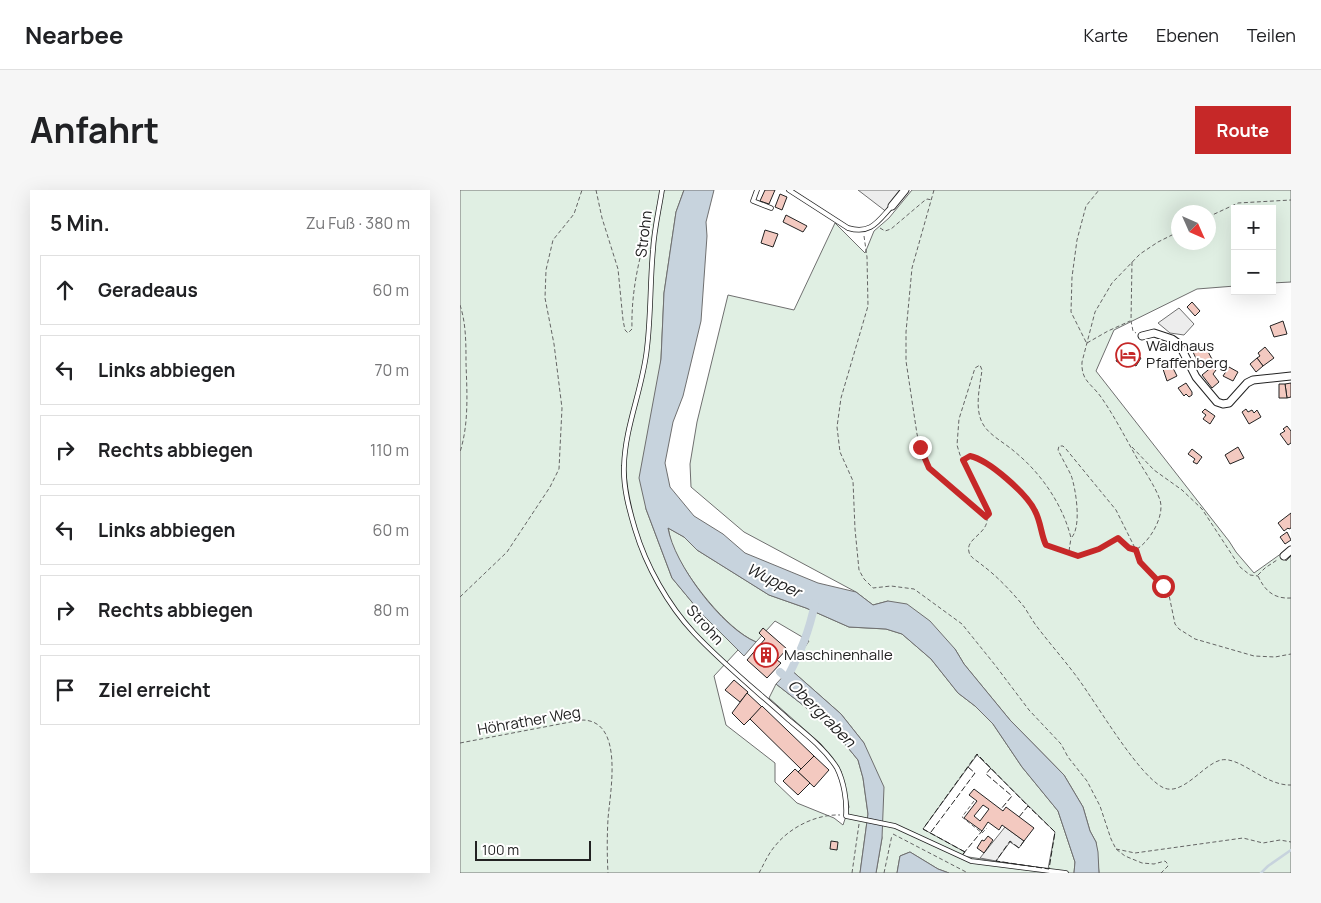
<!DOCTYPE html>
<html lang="de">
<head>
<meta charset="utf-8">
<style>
	body { margin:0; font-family:Manrope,sans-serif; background:#f6f6f6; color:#202124 }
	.controls { position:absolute; right:15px; top:15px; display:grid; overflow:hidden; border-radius:0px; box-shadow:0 5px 20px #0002 }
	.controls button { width:45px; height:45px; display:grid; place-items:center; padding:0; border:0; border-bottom:1px solid #e0e0e0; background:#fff; color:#202124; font:25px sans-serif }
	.compass { position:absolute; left:711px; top:15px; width:45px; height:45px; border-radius:50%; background:#fff; box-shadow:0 5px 20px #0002; rotate:135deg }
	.scale { position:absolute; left:15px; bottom:12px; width:116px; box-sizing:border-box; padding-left:5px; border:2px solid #222; border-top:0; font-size:14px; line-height:18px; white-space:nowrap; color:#222; -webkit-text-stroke:4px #fff; paint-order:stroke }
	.stop { position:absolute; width:15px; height:15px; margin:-11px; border:4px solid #c62828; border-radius:50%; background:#fff }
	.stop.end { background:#c62828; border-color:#fff; box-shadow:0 1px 5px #0008 }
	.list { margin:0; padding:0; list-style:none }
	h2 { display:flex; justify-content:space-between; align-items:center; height:65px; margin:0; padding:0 20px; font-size:21px }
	h2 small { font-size:16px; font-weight:400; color:#757577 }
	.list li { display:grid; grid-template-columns:32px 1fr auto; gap:15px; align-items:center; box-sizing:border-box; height:70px; margin:0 10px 10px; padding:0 10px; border:1px solid #e0e0e0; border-radius:0px }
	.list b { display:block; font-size:19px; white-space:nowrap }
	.list em { font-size:16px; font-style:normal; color:#757577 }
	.icon { flex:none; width:28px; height:28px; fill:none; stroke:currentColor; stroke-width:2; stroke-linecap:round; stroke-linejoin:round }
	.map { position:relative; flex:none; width:831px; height:683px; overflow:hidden; border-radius:0px }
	header { display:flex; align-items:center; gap:30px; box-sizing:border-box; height:70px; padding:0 25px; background:#fff; border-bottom:1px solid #e0e0e0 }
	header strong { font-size:24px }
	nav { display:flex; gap:28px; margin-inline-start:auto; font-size:18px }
	.intro { display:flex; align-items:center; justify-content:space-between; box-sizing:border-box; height:120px; padding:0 30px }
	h1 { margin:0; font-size:35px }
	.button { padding:12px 22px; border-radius:0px; background:#c62828; color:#fff; font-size:18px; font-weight:700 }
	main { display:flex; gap:30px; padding:0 30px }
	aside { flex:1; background:#fff; border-radius:0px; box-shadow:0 5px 20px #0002 }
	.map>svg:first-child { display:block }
	.green { fill:#e0efe3; stroke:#6f6f6f; fill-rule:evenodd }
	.parking { fill:#ededed; stroke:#6f6f6f }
	.water { fill:#c7d3dd; stroke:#6f6f6f }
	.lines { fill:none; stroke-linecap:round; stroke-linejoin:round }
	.stream { stroke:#c7d3dd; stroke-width:2.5 }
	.canal { stroke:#c7d3dd; stroke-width:8 }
	.building { fill:#f3c9c0; stroke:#222; fill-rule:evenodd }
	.lane-casing { stroke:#222; stroke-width:5.5 }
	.street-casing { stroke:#222; stroke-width:9 }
	.path { stroke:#646464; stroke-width:1; stroke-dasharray:4 2.5; stroke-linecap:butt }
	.lane { stroke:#fff; stroke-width:4 }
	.street { stroke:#fff; stroke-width:7 }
	.fence { stroke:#222; stroke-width:1; stroke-dasharray:6 2.5; stroke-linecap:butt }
	.route { stroke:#c62828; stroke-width:6 }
	.labels { text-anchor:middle; stroke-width:4; stroke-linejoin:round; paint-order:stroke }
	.street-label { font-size:15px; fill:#222; stroke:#fff }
	.poi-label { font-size:15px; fill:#222; stroke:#fff; text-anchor:start }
	.water-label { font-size:16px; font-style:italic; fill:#222; stroke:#fff }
</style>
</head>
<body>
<header>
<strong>Nearbee</strong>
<nav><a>Karte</a><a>Ebenen</a><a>Teilen</a></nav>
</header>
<div class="intro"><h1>Anfahrt</h1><a class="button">Route</a></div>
<main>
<aside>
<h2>5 Min.<small>Zu Fuß · 380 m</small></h2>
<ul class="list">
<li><svg class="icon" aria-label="ahead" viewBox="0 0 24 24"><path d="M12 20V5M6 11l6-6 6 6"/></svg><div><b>Geradeaus</b></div><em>60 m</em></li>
<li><svg class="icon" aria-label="left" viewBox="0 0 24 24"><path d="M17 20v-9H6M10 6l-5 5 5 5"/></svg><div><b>Links abbiegen</b></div><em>70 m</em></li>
<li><svg class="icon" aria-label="right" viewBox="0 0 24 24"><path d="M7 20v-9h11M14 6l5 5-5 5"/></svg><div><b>Rechts abbiegen</b></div><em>110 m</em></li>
<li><svg class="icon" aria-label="left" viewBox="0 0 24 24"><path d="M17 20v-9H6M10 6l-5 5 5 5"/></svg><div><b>Links abbiegen</b></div><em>60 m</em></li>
<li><svg class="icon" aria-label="right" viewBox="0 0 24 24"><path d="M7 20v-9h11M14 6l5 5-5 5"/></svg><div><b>Rechts abbiegen</b></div><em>80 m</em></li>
<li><svg class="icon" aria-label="arrive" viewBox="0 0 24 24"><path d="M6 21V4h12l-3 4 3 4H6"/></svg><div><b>Ziel erreicht</b></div></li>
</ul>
</aside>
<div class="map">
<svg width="831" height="683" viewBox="0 0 831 683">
	<rect width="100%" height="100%" fill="#fff"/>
	<g class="green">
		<path d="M0,0H224L216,22L204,103L201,169L186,319L212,388L241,423L278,460L254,486L266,535L315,573V592L337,613L374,628L383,635L389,617L381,581L361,554L309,508L316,494L371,537L398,570L403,588L408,624L400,683H0Z"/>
		<path d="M452,0H831V92L812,93V19H775V96L737,99L654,140L636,181L769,351L776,362L794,383L822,363L826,371L831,366V683H639L636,652L630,641L623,617L604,585L550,530L504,474L495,459L428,411L413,415L396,402L284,342L231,297L230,274L237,232L268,105L334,120L375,33L405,63L414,41L429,28ZM718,22H748V52H718Z"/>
		<path d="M208,338L224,347L237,360L309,405L346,418L389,437L426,439L442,444L471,469L498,503L515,516L533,534L562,577L598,621L615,672L614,683H489L478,679L450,662L440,666L437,683H416L422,648L404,553L381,524L330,479L349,451L315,431L296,452C266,439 226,387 213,357C210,351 210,344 208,338ZM517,565L595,642L588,679L502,666L505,662L463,639Z"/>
	</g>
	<g class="parking">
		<path d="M398,0H448L428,23Z"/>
		<path d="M719,118L734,134L724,145L710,143L698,133Z"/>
		<path d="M545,637L564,651L559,658L550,652L536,671L520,668Z"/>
	</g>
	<g class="water">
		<path d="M224,0H254L246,32L247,46L241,131L223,206L213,232L205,273L210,297L234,326L263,344L285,363L358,393L396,402L413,415L428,411L447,414L470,431L495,459L504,474L550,530L604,585L623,617L630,641L636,652L638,662L639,683H614L615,672L598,621L562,577L533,534L515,516L498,503L471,469L442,444L426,439L389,437L346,418L309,405L237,360L224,347L208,338C214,374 262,438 296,452L284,466L241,423L212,388L186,319L179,288L201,169L204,103L216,22Z"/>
		<path d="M330,479L381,524L404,553L424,597L422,648L416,683H400L408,624L403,588L398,570L371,537L316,494Z"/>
		<path d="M450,662L478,679L489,683H437L440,666Z"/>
	</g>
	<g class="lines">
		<path class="stream" d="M801,683L808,676L831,660"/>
		<g class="canal">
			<path d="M320,482L331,492"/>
			<path d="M327,488C341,461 349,442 355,413"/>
		</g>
	</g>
	<g class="building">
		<path d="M305,0H315L309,14L300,11Z"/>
		<path d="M320,4L327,7L322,20L315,17Z"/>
		<path d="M326,25L347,36L343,42L323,32Z"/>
		<path d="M305,40L318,44L313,57L301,53Z"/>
		<path d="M732,112L740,121L735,126L727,117Z"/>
		<path d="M823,131L827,144L814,147L810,136Z"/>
		<path d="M745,156L753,171L740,177L733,162Z"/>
		<path d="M805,157L814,168L803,176L797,168L800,166L798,163Z"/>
		<path d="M663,158L681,168L676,176L670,173L667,177L656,171Z"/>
		<path d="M797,168L803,176L796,182L790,174Z"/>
		<path d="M710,172L717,186L707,191L702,176Z"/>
		<path d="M753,176L756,180L753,184L759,192L752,198L742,185Z"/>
		<path d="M769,177L778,182L773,191L763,186Z"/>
		<path d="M726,193L732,202V205L729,207L726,204L724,206L718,198Z"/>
		<path d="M831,193V207L827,208L825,194Z"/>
		<path d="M819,194H825L827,208H819Z"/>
		<path d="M745,219L755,226L750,234L743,229L746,225L742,222Z"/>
		<path d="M786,219L788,222L792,220L794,223L797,220L801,227L789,234L782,222Z"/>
		<path d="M827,236L831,241V253L828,255L820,244L825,241L823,239Z"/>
		<path d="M778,257L784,268L770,274L765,265Z"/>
		<path d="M732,259L742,267L737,274L733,272L735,269L728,264Z"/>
		<path d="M831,323V338L829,339L828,338L824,341L818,333Z"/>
		<path d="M827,342L831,350L825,354L820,347Z"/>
		<path d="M303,438L327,459L317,470L321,473L307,488L287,470L305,449L299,443Z"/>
		<path d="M274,490L288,502L280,512L265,500Z"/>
		<path d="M287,503L302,517L284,535L272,523Z"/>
		<path d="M302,516L354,566L341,579L290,529Z"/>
		<path d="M354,566L369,580L354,597L338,582Z"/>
		<path d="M335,579L350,593L338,605L323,591Z"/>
		<path d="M514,599L543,621L546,617L574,638L564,651L542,635L539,640L528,632L522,641L504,628L517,611L509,605ZM523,615L529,619L520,631L514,626Z"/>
		<path d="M528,646L533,650L524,663L517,658L522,650L524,651Z"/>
		<path d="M371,651L378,652L377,660L370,659Z"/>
	</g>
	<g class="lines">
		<g class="lane-casing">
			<g id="lane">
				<path d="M202,0C199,20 194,40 193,60C190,92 191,125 187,158C183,198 165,236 164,276C163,297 169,319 175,339C186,376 208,415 234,443C264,475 297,501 329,530C346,544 365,559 377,578C384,592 387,611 386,626L435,636L511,671L606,683"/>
				<path d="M297,0L293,11L311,18"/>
				<path d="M329,0L388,38C411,45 418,31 432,16"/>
			</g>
		</g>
		<g class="street-casing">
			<g id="street">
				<path d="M432,16L445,0"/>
				<path d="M682,146L694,143L712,149L719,154L736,187L757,212L763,214L769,213L787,193L793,190L831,186"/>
				<path d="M824,366L831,360"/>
			</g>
		</g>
		<g class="path">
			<path d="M136,0L142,28L158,79L163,130L165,140L168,143L172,139C171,102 179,67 190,32"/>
			<path d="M474,0L452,78L446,142V171L457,244L462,265L469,278L527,327L528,326V321L522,312L511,284L500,265L497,255L499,229L515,178L520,175L522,180C520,196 515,215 521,230C526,244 544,252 555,262C581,283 603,315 611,348C622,338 616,299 611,285C607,277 602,268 598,260L599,256H603L606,259L656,320L676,360L680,372L703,396L709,405L715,434L719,439L735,449L794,466L815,467L831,464"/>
			<path d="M748,27L778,13L831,10"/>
			<path d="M420,38L425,41L431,39L464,11L467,9L472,10"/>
			<path d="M404,46L407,67L408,116L381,208L377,237L380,262L393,291L395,339L399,380L404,389L413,398L431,396L454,399L502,434L535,475L569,520L601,554L608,567L627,591L640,616L651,649L656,659L665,666L682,673L694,674L705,671L707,673L708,676L701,683"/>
			<path d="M672,72L671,131L673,141L676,143"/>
			<path d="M0,115C6,133 6,153 6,173C7,202 9,234 0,262"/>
			<path d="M626,152L611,122L612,87L617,50L626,16L639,0"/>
			<path d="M627,153L648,141L670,131"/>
			<path d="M672,257L694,280L722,300L742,319L780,377L790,385L798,386"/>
			<path d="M504,270L510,266C528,270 567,304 575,321C581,332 581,344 586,355L618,366L639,359L657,348L669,358L675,360"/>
			<path d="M527,327C529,344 505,348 509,362C510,368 518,371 522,375C537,386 553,403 565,418C568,423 571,428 575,434C592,457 612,478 628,503C644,526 679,584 702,597C722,608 743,574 761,570C780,566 805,596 831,595"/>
			<path d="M677,359C690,351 705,326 700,310C695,296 685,282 678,270C666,249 655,227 641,207C631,193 621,191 622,172L635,122L652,93L680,64L698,52L718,42"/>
			<path d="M609,361L611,348"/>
			<path d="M798,385L805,378L817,370"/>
			<path d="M798,386C805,401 814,409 831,408"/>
			<path d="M0,407L47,362L90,297L99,279L102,218L94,154L85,108L86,80L93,50L114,24L122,0"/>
			<path d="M0,553L121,530C165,529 150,602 148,629C147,647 147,665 148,683"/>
			<path d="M514,611L502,627L522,643L527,638"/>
			<path d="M433,644L508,683"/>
			<path d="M656,659L675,663L783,648L803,653L820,650L831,652"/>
			<path d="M299,683C304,674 308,664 315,656C330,637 357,624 380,625"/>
			<path d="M392,683L399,634"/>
			<path d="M424,683L432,645"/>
		</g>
		<use href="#lane" class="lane"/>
		<use href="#street" class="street"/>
		<g class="fence">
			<path d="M531,578L526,584L552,606L541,619"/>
			<path d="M471,642L515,583L508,577"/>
			<path d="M564,651L559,658L550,651L536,671L589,679L595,642L568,616"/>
			<path d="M505,662L463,639L517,564L568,616L559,627"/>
			<path d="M503,664L522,641"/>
		</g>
	</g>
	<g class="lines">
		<path class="route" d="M460,257L469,278L526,327L529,324L528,321L503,270L510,266C529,270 567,304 575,321C581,332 581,345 586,355L618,366L639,359L658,348L669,358L676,360L680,372L703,396"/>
	</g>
	<defs>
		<g id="hotel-ring" transform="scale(1.25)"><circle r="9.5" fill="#fff" stroke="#c62828" stroke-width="1.5"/><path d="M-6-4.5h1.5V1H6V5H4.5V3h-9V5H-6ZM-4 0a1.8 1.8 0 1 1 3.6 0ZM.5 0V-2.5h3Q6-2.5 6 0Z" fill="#c62828"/></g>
		<g id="building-ring" transform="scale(1.25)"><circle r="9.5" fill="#fff" stroke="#c62828" stroke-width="1.5"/><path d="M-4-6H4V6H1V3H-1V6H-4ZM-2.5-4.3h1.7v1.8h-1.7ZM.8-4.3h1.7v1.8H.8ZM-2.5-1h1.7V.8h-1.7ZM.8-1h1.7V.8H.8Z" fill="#c62828"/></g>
	</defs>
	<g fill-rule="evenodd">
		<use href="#hotel-ring" x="668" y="165"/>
		<use href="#building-ring" x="306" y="465"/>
	</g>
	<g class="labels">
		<g class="street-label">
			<text transform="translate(184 44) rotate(-83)" y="5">Strohn</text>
			<text transform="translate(245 435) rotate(48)" y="5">Strohn</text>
			<text transform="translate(69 531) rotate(-10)" y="5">Höhrather Weg</text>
		</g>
		<g class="poi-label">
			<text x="686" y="161">Waldhaus<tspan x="686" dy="17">Pfaffenberg</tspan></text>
			<text x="324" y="470">Maschinenhalle</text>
		</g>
		<g class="water-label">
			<text transform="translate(314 390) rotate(26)" y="6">Wupper</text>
			<text transform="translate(362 523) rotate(45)" y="6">Obergraben</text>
		</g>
	</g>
</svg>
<div class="controls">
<button>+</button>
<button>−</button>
</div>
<svg class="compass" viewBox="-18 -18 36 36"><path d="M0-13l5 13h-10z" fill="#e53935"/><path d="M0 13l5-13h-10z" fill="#757577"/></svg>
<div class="scale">100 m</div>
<div class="stop" style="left:703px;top:396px"></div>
<div class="stop end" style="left:460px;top:257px"></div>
</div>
</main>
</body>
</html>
